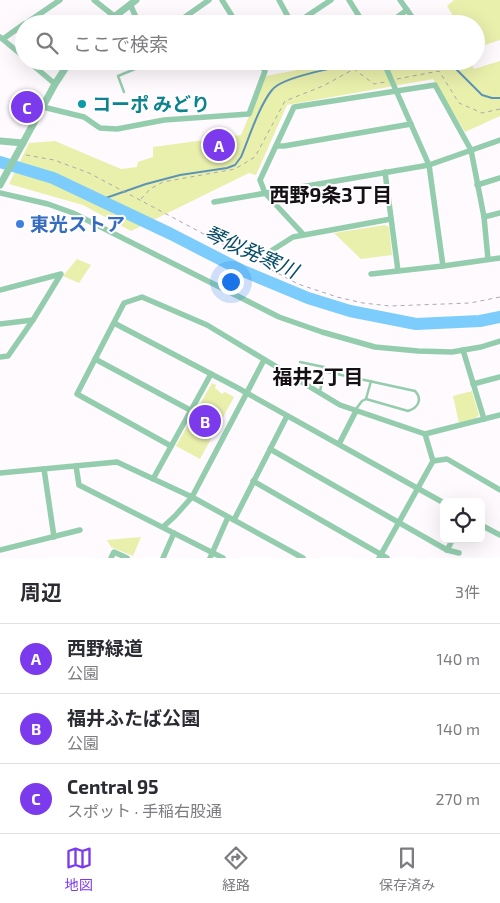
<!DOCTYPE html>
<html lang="ja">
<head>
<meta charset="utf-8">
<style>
	body { margin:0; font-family:"Exo 2","Noto Sans JP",sans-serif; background:#f2f2f3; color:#2b2b33 }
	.controls { position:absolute; right:15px; bottom:15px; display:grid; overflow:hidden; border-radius:8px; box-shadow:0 5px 20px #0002 }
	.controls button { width:45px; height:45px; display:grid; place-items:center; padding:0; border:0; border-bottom:1px solid #e1e1e2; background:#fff; color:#2b2b33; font:25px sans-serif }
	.you { position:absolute; left:230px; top:281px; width:18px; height:18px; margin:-12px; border:4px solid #fff; border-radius:50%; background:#1a73e8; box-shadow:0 0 0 8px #1a73e833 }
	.badge { display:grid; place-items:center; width:32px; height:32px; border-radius:50%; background:#7c3aed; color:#fff; font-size:16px; font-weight:700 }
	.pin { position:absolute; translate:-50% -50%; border:2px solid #fff; box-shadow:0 1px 5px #0006 }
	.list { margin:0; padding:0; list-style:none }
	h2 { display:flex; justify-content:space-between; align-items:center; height:65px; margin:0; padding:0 20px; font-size:21px }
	h2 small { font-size:16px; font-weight:400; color:#7c7c81 }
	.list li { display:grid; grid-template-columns:32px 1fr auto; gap:15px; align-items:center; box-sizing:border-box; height:70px; padding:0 20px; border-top:1px solid #e1e1e2 }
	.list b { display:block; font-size:19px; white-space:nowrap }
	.list p { margin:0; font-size:16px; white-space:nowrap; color:#7c7c81 }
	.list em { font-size:16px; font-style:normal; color:#7c7c81 }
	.icon { flex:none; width:28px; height:28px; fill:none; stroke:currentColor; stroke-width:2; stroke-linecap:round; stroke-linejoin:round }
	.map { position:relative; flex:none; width:500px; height:558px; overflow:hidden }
	.search { position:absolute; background:#fff; box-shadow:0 5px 20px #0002; left:15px; right:15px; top:15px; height:55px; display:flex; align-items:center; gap:12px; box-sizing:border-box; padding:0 18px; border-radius:28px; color:#7c7c81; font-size:19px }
	.sheet { height:275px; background:#fff }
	nav { display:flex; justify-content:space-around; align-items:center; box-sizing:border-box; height:70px; border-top:1px solid #e1e1e2; background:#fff; font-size:14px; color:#7c7c81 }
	nav a { display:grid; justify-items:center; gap:2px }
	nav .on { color:#7c3aed }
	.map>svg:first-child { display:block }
	.green { fill:#e9f0ac }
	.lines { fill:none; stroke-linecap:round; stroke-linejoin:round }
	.stream { stroke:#5d94b6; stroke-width:2 }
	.river { stroke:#7ccdfb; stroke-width:12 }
	.path { stroke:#aca8ad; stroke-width:1; stroke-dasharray:4 4; stroke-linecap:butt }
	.service { stroke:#94cdae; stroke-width:2.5 }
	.minor { stroke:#94cdae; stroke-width:5.5 }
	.tertiary { stroke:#94cdae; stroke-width:7 }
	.culture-dot { fill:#0f9aa8; stroke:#fff; stroke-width:2 }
	.shop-dot { fill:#3f7fe0; stroke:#fff; stroke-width:2 }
	.labels { text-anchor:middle; stroke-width:4; stroke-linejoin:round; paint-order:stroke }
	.culture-label { font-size:19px; font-weight:bold; fill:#0d838f; stroke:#fff; text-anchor:start }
	.shop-label { font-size:19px; font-weight:bold; fill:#366cbe; stroke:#fff; text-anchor:start }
	.neighbourhood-label { font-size:20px; font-weight:bold; fill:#150f16; stroke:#fff }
	.water-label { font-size:20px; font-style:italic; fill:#084c6a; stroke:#fff }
</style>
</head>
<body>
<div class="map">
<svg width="500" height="558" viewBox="0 0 500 558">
	<rect width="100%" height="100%" fill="#fefafe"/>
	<g class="green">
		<path d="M454,0H500V40L476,48V24H458L447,6Z"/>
		<path d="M343,61H470L474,69L500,61V116L465,132L433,79L287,105L256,175L249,173L131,231L83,205L9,184L29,143L55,141L121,169L137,167L138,162L153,157V147L241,135L266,76Z"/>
		<path d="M385,225L389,227L392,255L361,259L334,233Z"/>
		<path d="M77,259L91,265L79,283L63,276Z"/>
		<path d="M212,383L216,385L215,388L222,394L225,392L234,397L200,459L176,446Z"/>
		<path d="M472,391L479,415L476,418L459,423L453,396Z"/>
		<path d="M141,537L133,556L111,547L107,540Z"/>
	</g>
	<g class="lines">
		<g class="stream">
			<path d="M441,61L456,69L482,95L492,98H500"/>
			<path d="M100,200L146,184L180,175L227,168L235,165L241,157C249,138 259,106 272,90C283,75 351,65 372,61"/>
		</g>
		<path class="river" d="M0,162L53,178L171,234L241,270L308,298L350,311L416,324L480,321L500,317"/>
		<g class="path">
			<path d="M397,79L439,71L459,103L482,113L500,109"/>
			<path d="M26,155L54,160L89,173L298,284L337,297L363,303L390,306L470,303L500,297"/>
			<path d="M141,199L150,189L163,182L235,169L255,157L285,101L323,86L354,69L374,84L385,82"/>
		</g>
		<g class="service">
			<path d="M124,92L118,76L135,69L155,64"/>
			<path d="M300,362L324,367L320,392"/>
			<path d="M323,371L415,391C423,399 418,408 408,411L366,399"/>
			<path d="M356,409L362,401L366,399L371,381"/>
		</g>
		<g class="minor">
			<path d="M94,0L114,16"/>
			<path d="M222,0L237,24"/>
			<path d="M279,0L292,24"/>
			<path d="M349,0L364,24"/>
			<path d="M400,0L417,24"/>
			<path d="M130,4L139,24"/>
			<path d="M25,24L60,0"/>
			<path d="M175,24L209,0"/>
			<path d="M295,24L331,0"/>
			<path d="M388,24L407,10"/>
			<path d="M0,37L24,57"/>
			<path d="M3,39L24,24"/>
			<path d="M28,61L55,84"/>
			<path d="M156,61L157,64L181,61"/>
			<path d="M383,61L429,165L443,266"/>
			<path d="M43,107L84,117L100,128L117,129L164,120L249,114L265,71L259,61"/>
			<path d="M276,146H284L411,124"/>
			<path d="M385,172L398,271"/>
			<path d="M477,185L500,178"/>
			<path d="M0,193L48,204L73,213L279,317L322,332L375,347L418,351L452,352L481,347L500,341"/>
			<path d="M214,202L429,165L500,140"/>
			<path d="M484,217L500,213"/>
			<path d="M303,234L265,193L260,180L294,107L435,85L471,150L484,217L488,259"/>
			<path d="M271,251L293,237L391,219"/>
			<path d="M371,274L443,266L500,258"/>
			<path d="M0,290L61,274L33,320L8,356L0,357"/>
			<path d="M114,323L236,387L444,503"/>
			<path d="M0,324L33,320"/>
			<path d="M463,350L484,419"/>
			<path d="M95,359L190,410"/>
			<path d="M473,384L500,377"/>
			<path d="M339,444L356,411"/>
			<path d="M171,446L77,394L124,303L142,297L207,325L340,405L425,434L500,415"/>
			<path d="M270,449L447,550L459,553"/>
			<path d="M433,461L447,459L500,490"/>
			<path d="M76,466L79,485L223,558"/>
			<path d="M44,469L54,537"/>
			<path d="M0,473L117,462L192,497L303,558"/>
			<path d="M153,479L211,374"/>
			<path d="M253,481L387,558"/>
			<path d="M234,520L287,416"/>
			<path d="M481,525L500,535"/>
			<path d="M163,527L175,516L192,497L264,360"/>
			<path d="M0,550L80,530"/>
			<path d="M447,550L453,539"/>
			<path d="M111,558L114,552L127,558"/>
			<path d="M163,558L174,533"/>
			<path d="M210,558L228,517"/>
			<path d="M379,558L433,461L425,434"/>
		</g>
		<g class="tertiary">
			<path d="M105,24L136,0"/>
			<path d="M0,141L23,143"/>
			<path d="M0,185L55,84L70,61"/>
		</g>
	</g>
	<circle class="culture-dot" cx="82" cy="104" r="5"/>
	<circle class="shop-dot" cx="20" cy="224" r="5"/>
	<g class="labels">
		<g class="culture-label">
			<text x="92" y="111">コーポ みどり</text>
		</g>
		<g class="shop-label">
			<text x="30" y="231">東光ストア</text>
		</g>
		<g class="neighbourhood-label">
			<text x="331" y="202">西野9条3丁目</text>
			<text x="318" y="384">福井2丁目</text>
		</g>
		<g class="water-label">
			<text transform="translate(251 252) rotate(24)" y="7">琴似発寒川</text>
		</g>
	</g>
</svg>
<div class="controls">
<button><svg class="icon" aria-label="locate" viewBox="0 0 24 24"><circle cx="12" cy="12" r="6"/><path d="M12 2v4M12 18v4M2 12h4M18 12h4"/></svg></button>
</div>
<div class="you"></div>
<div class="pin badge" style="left:219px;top:145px">A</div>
<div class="pin badge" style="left:205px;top:421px">B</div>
<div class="pin badge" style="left:27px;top:107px">C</div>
<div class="search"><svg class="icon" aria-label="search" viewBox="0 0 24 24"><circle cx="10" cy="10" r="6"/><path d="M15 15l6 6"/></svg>ここで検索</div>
</div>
<section class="sheet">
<h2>周辺<small>3件</small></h2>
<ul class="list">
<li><span class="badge">A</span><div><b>西野緑道</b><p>公園</p></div><em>140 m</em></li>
<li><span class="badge">B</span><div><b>福井ふたば公園</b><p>公園</p></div><em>140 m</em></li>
<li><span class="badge">C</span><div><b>Central 95</b><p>スポット · 手稲右股通</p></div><em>270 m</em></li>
</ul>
</section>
<nav>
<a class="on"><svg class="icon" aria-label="map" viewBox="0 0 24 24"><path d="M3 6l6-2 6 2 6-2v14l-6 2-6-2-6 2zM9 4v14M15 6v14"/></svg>地図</a>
<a><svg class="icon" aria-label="directions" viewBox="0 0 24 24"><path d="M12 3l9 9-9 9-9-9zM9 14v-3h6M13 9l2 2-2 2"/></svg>経路</a>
<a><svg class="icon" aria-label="saved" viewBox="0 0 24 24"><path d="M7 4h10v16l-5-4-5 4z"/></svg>保存済み</a>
</nav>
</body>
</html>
